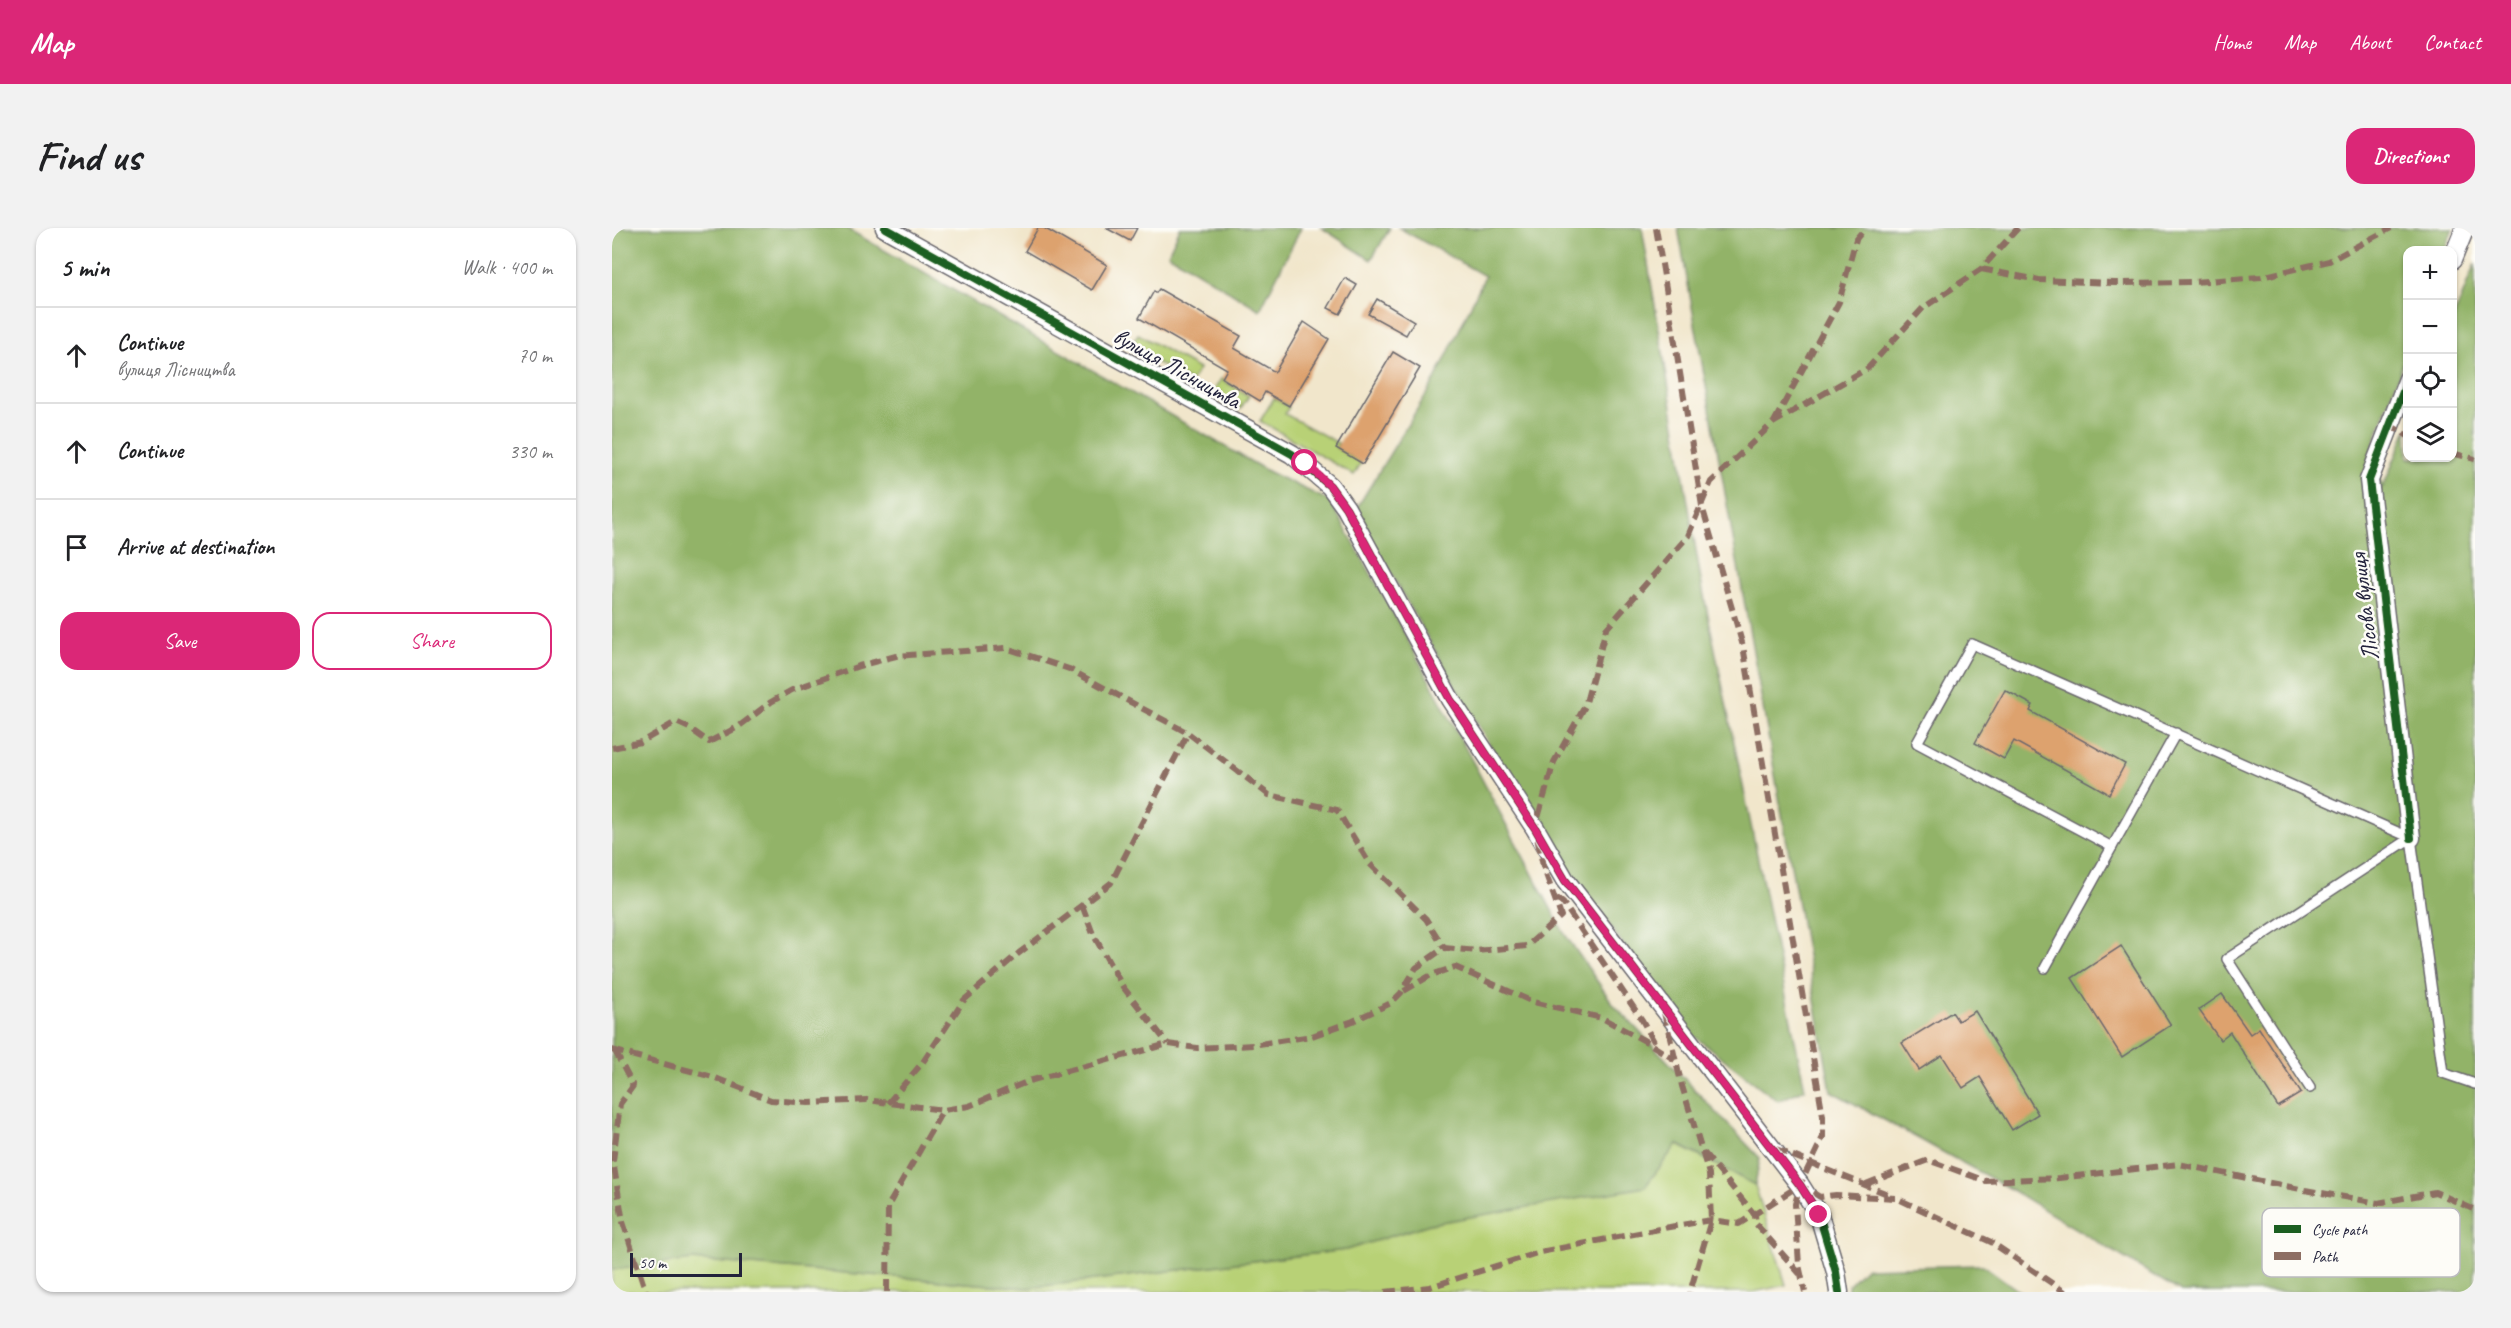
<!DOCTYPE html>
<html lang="en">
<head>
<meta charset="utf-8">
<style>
	body { margin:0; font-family:Caveat,sans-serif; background:#f2f2f2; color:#202124 }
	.controls { position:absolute; right:18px; top:18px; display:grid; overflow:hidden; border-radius:12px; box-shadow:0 2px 4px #0004 }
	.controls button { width:54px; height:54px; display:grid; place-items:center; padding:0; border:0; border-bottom:2px solid #e0e0e0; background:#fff; color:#202124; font:30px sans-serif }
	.scale { position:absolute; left:18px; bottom:15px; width:112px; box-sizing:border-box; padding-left:6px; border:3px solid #22223b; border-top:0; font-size:16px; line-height:21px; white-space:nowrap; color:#22223b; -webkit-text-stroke:4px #fdfcf7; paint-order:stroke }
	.stop { position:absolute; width:18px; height:18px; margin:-14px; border:4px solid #db2777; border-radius:50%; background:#fff }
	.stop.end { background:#db2777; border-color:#fff; box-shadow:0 2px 6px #0008 }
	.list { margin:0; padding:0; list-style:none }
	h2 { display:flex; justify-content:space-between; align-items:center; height:78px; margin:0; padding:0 24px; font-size:26px }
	h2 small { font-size:20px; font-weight:400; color:#757577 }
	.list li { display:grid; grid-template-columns:39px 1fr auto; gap:18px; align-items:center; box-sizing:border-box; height:96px; padding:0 24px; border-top:2px solid #e0e0e0 }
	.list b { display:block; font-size:22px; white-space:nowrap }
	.list p { margin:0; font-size:20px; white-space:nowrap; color:#757577 }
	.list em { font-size:20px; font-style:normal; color:#757577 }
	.actions { display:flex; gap:12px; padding:18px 24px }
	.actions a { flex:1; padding:14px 0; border:2px solid #db2777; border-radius:18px; text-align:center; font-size:21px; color:#db2777 }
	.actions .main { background:#db2777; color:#fff }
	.icon { flex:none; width:33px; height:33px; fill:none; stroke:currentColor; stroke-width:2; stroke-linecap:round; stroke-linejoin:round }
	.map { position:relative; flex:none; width:1863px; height:1064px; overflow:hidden; border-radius:18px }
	header { display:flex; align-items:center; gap:36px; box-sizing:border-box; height:84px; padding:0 30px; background:#db2777; color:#fff }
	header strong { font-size:28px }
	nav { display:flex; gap:33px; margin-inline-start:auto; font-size:21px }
	.intro { display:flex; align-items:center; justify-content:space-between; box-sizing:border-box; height:144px; padding:0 36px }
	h1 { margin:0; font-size:42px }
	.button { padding:15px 27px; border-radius:18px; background:#db2777; color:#fff; font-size:21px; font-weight:700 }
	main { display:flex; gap:36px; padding:0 36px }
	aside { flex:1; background:#fff; border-radius:18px; box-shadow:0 2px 4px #0004 }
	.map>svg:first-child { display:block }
	.green { fill:#b8d176; stroke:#6d7a58; stroke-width:1.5 }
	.forest { fill:#92b367; stroke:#5a6a51; stroke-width:1.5 }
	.building { fill:#dda26e }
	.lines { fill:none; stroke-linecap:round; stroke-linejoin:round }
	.service-casing { stroke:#6a676d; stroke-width:12 }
	.minor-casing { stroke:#6a676d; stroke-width:21 }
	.service { stroke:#fff; stroke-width:9 }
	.minor { stroke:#fff; stroke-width:18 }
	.quiet { stroke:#8d6e63; stroke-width:6; stroke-dasharray:12 6; stroke-linecap:butt }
	.cycleway-casing { stroke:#fdfcf7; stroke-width:11 }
	.cycleway { stroke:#1b5e20; stroke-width:8 }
	.route { stroke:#db2777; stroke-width:8 }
	.labels { text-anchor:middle; stroke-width:5; stroke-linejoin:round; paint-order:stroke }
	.street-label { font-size:24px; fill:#22223b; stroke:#fdfcf7 }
	.key { fill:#fdfcf7; stroke:#bbbbbf; stroke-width:1.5 }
	.key-label { font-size:16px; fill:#22223b }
</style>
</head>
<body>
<header>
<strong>Map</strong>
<nav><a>Home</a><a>Map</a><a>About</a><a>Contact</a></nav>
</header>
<div class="intro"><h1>Find us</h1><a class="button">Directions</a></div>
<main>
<aside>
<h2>5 min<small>Walk · 400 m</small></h2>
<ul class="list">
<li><svg class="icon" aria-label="ahead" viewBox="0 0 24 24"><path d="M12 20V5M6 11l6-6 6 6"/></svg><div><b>Continue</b><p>вулиця Лісництва</p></div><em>70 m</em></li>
<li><svg class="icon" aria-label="ahead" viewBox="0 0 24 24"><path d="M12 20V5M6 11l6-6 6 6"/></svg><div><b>Continue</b></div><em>330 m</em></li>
<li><svg class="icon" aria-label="arrive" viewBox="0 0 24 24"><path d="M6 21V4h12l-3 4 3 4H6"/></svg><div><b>Arrive at destination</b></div></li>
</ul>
<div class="actions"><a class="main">Save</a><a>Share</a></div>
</aside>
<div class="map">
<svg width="1863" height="1064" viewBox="0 0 1863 1064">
	<rect width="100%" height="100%" fill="#fdfcf7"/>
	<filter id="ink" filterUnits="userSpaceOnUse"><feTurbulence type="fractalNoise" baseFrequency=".0167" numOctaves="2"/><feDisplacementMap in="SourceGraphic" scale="12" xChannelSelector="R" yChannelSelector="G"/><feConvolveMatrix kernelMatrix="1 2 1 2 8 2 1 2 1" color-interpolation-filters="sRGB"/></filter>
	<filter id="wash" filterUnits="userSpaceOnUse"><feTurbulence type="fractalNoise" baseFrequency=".008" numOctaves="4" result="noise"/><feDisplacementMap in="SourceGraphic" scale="24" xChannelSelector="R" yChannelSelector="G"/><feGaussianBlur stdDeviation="1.35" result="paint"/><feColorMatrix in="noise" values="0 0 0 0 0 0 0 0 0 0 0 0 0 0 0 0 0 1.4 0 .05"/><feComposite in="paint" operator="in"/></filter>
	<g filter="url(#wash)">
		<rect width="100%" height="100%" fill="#f1e6cb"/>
		<g class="green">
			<path d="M526,106L587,141L579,154L518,119Z"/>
			<path d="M609,151L637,168L628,181L600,166Z"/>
			<path d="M662,170L677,179L673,186L726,215L724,220L749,235L742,247L648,193Z"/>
			<path d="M1064,916L1143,957L1174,1057L1142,1064H0V1042L80,1032L415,1060L734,1022Z"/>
		</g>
		<g class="forest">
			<path d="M0,0H234L657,244L718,273L790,401L952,705L1001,776L1148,930L1143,957L1065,916L1033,959L818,996L734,1022L415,1060L80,1032L0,1042Z"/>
			<path d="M568,0H689L648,82L556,26Z"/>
			<path d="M710,0H778L759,32Z"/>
			<path d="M787,0H1030L1090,358L1193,861L1166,873L1073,801L921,593L743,283L823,152L873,48Z"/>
			<path d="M1066,0H1841L1833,22H1796L1795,125L1757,229L1771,259L1795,201L1796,230H1840L1841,91L1863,36V1064H1569L1393,958L1219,863Z"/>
			<path d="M1371,1037L1408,1064H1236V1057L1253,1040Z"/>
		</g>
		<g id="blocks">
			<g class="building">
				<path d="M426,0H432L495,37L480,62L413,23Z"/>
				<path d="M494,0H525L518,13Z"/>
				<path d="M733,50L745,57L728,86L716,80Z"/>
				<path d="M547,61L629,108L622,120L663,144L692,94L717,111L677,178L653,164L648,173L610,150L615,141L527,90L542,63L544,65Z"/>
				<path d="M765,71L802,93L794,107L756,86Z"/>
				<path d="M781,124L808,140L751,236L724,220Z"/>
				<path d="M1393,462L1421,477L1418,483L1513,536L1497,566L1402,513L1392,531L1363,515Z"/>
				<path d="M1509,718L1559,797L1510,829L1460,750Z"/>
				<path d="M1610,766L1638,806L1647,800L1689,865L1666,879L1618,804L1608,812L1587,782Z"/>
				<path d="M1363,783L1426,886L1400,902L1368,849L1351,860L1330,827L1307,842L1290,815L1340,784L1346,793Z"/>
			</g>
		</g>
	</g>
	<g filter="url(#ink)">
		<use href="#blocks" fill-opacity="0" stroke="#6a676d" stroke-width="1.5"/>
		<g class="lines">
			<g class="service-casing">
				<g id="service">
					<path d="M1799,610L1831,845L1863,856"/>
					<path d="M1500,619L1564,505"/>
					<path d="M1433,740L1500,619L1305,515L1360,416L1799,610"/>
					<path d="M1698,860L1615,731L1799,610"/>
				</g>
			</g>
			<g class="minor-casing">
				<g id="minor">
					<path d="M273,0L680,226L718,258L734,280L838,471L923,600L953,652L1188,957L1207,987L1224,1044L1227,1064"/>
					<path d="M1840,32L1853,0"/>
					<path d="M1796,151L1757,252L1799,610"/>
				</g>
			</g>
			<use href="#service" class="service"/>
			<use href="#minor" class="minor"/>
			<g class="quiet">
				<path d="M1044,0L1090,278L1131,418L1211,888V909L1188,957L1183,976L1187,1037L1193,1064"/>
				<path d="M1369,41L1427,52L1503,55L1581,54L1649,49L1717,33L1779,0"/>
				<path d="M1162,194L1227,74L1244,11L1253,0"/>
				<path d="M1776,196L1796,208"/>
				<path d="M1840,225L1863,231"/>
				<path d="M0,520L29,514L64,494L77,500L97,514L126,499L159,474L180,462L247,438L284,428L394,420L457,441L576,505"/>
				<path d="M945,670L951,675L1030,792L1045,819"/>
				<path d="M470,677L481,706L511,759L556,816"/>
				<path d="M792,763L819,747L843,739L921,774L990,790L1035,814L1063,832"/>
				<path d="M1052,785L1070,858L1097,946L1099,992L1078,1064"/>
				<path d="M0,822L101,849L159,872L197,875L255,872L331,882L357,878L417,853L556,816L585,820L641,817L700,808L741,793L779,775L789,765L804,740L832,720L865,723L915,718L949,688L931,638L923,600L942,534L973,478L994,401L1076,308L1099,254L1161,195L1256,140L1311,80L1369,41L1406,0"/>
				<path d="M3,823L21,858L8,876L1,933L11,994L34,1064"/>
				<path d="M276,875L311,834L352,772L407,725L499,655L576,505L657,567L725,582L757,635L814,691L832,720"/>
				<path d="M1164,921L1278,967"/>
				<path d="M1092,925L1143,987L1144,996L1188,1046"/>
				<path d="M1254,956L1316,932L1374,953L1447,950L1567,936L1693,962L1766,975L1823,964L1863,982"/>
				<path d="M275,1064L276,978L331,882"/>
				<path d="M773,1064L818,1059L928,1024L1063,998L1099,992L1127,996L1188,957L1208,969L1224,967L1284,970L1379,1014L1453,1064"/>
			</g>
			<g class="cycleway-casing">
				<g id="cycleway">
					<path d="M273,0L680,226L718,258L734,280L838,471L923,600L953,652L1188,957L1207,987L1224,1044L1227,1064"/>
					<path d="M1796,151L1757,252L1799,610"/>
				</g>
			</g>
			<use href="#cycleway" class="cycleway"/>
		</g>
	</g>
	<g class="lines" filter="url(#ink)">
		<path class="route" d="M693,235L718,258L734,280L838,471L923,600L953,652L1188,957L1207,987"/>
	</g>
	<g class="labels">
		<g class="street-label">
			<text transform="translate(565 140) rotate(29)" y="8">вулиця Лісництва</text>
			<text transform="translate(1752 379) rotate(-97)" y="8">Лісова вулиця</text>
		</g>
	</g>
	<rect x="1650" y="980" width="198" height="69" rx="9" class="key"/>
	<rect x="1662" y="997" width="27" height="8" fill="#1b5e20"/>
	<rect x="1662" y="1024" width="27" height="8" fill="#8d6e63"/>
	<g class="key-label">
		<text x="1700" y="1007">Cycle path</text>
		<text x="1700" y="1034">Path</text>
	</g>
</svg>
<div class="controls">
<button>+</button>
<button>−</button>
<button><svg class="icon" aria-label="locate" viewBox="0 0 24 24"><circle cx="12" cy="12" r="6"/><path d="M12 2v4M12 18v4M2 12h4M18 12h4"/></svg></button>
<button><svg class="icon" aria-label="layers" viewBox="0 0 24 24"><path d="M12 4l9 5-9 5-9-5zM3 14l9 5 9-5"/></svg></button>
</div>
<div class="scale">50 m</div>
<div class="stop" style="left:693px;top:235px"></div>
<div class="stop end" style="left:1207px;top:987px"></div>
</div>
</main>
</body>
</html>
